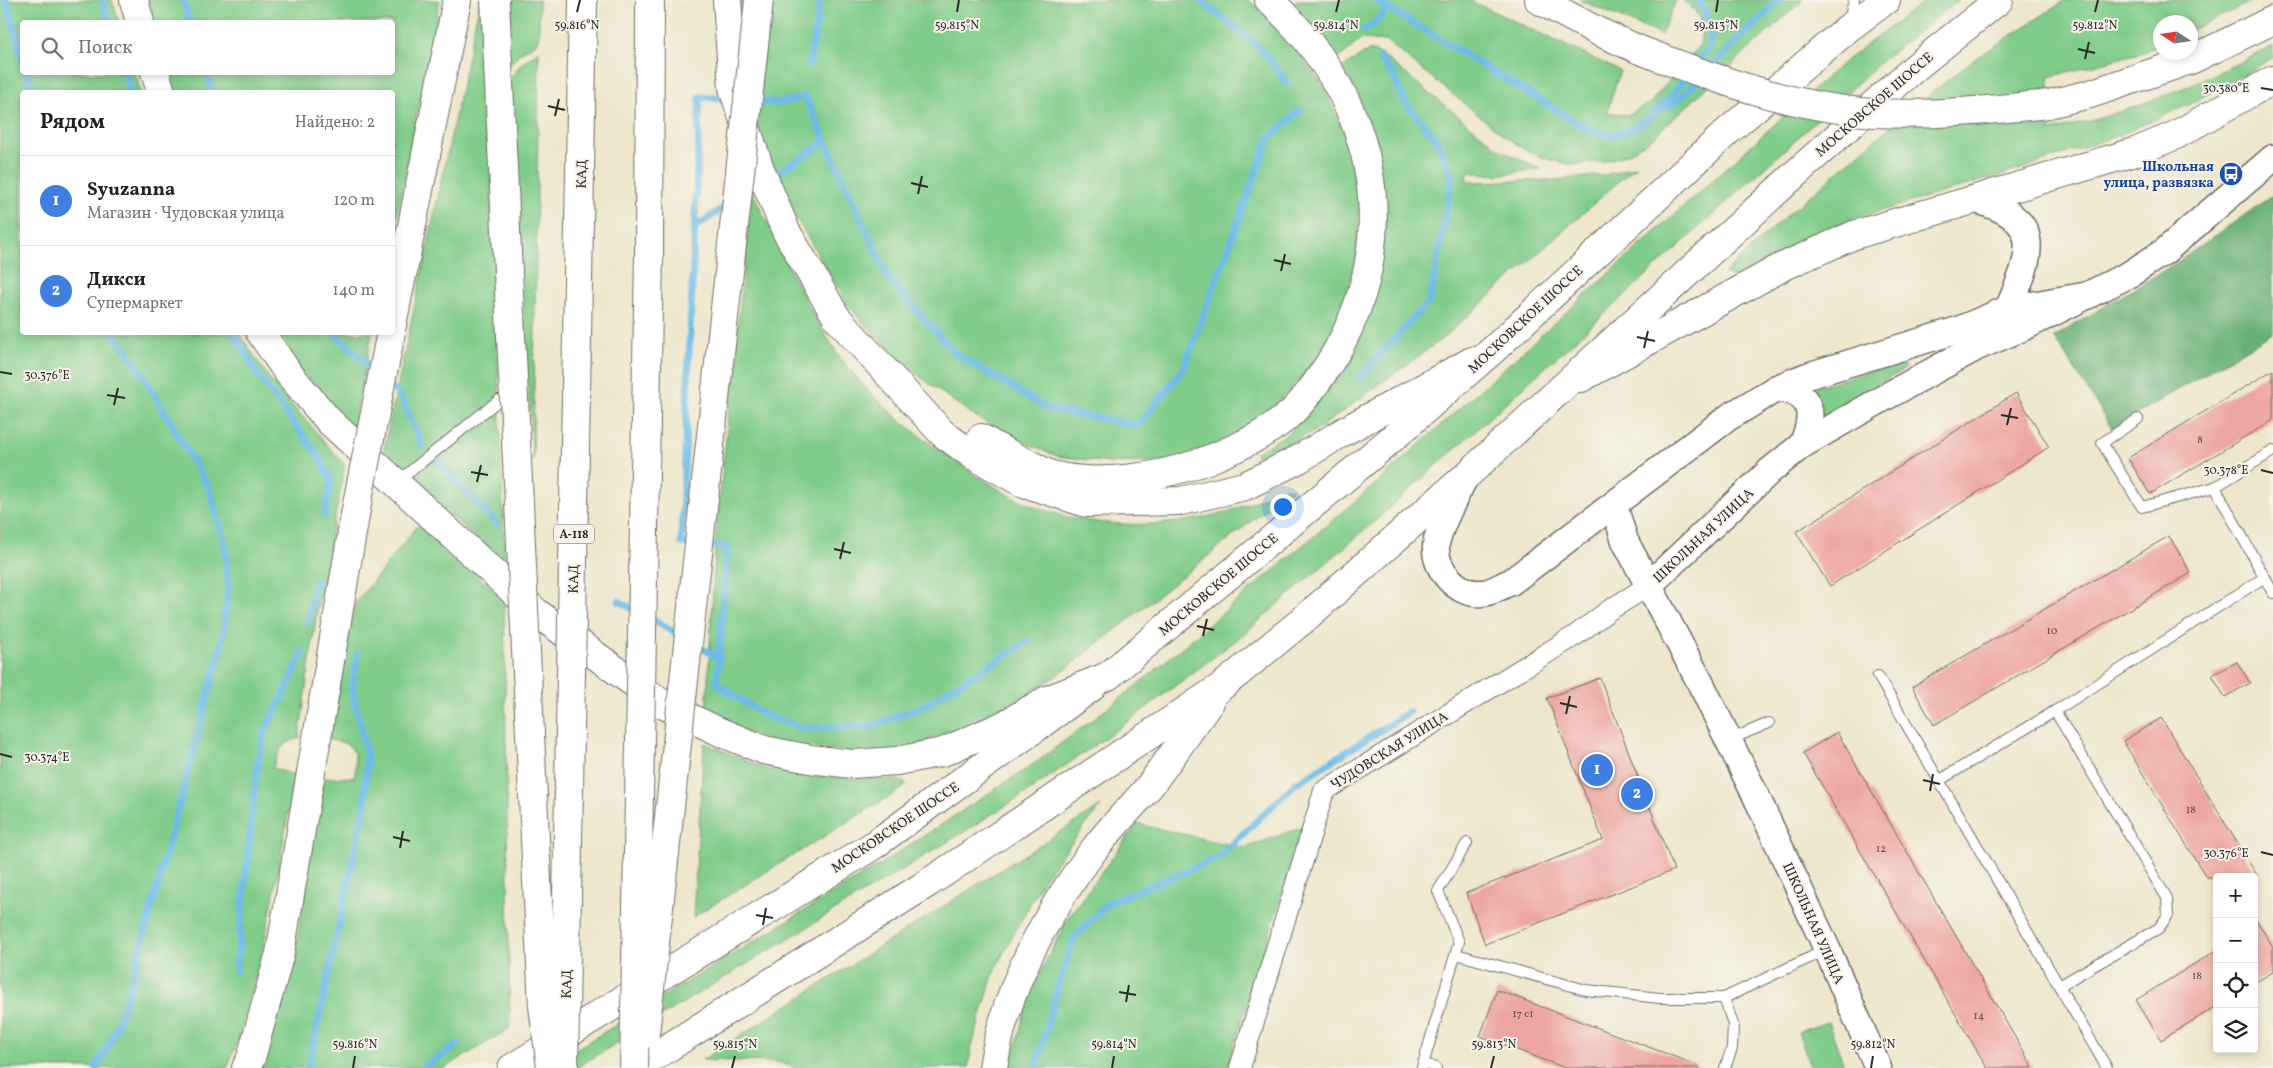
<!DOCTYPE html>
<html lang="ru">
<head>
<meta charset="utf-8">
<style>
	body { margin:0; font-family:Vollkorn,serif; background:#f6f6f6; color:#202124 }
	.controls { position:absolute; right:15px; bottom:15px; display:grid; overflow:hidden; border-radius:5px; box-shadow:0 2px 8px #0003 }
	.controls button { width:45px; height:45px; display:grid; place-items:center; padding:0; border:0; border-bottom:1px solid #e0e0e0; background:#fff; color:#202124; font:25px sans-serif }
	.compass { position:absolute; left:2153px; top:15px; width:45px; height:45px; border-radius:50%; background:#fff; box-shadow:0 2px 8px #0003; rotate:282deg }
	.you { position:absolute; left:1282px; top:506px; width:18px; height:18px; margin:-12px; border:4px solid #fff; border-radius:50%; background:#1a73e8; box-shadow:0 0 0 8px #1a73e833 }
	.badge { display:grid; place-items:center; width:32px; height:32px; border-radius:50%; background:#7c3aed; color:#fff; font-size:16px; font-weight:700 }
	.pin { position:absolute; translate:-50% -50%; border:2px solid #fff; box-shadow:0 1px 5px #0006 }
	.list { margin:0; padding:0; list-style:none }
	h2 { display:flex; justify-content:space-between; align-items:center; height:65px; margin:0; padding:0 20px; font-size:21px }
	h2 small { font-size:16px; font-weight:400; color:#757577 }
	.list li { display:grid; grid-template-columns:32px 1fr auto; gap:15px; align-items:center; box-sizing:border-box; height:90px; padding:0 20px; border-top:1px solid #e0e0e0 }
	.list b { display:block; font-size:19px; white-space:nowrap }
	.list p { margin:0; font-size:16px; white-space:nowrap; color:#757577 }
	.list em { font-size:16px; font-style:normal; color:#757577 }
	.icon { flex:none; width:28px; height:28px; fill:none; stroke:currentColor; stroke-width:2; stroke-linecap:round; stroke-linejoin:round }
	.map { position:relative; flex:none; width:2273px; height:1068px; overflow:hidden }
	.search { position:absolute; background:#fff; box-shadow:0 2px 8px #0003; left:20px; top:20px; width:375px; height:55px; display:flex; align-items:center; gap:12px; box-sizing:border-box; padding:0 18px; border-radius:5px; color:#757577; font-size:19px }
	.panel { position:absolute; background:#fff; box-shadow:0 2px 8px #0003; left:20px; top:90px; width:375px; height:245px; border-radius:5px }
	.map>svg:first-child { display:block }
	.green { fill:#80cc8a; stroke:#567c5a }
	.forest { fill:#68b076; stroke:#4a6e50 }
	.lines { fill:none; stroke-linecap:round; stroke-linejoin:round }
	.stream { stroke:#6cbbe7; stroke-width:7 }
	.building { fill:#eda6a1 }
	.service-casing { stroke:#6f6d64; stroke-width:12 }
	.minor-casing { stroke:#6f6d64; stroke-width:22 }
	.tertiary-casing { stroke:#6f6d64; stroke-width:29 }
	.secondary-casing { stroke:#6f6d64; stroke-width:30 }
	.primary-casing { stroke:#6f6d64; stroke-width:30 }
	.trunk-casing { stroke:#6f6d64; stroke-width:30 }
	.service { stroke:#fff; stroke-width:10 }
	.minor { stroke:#fff; stroke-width:20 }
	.tertiary { stroke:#fff; stroke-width:26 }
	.secondary { stroke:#fff; stroke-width:28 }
	.primary { stroke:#fff; stroke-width:28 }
	.trunk { stroke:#fff; stroke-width:28 }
	.primary-bridge-casing { stroke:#6f6d64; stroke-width:30; stroke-linecap:butt }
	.trunk-bridge-casing { stroke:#6f6d64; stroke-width:30; stroke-linecap:butt }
	.motorway-bridge-casing { stroke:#6f6d64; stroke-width:30; stroke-linecap:butt }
	.primary-bridge { stroke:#fff; stroke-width:28 }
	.trunk-bridge { stroke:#fff; stroke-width:28 }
	.motorway-bridge { stroke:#fff; stroke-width:28 }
	.ticks { fill:none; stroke:#2b2b2b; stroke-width:2 }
	.labels { text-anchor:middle; stroke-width:4; stroke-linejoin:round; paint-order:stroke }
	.number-label { font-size:11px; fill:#5c4a48 }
	.shield { fill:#f7f3e8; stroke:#686764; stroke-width:1 }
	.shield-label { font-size:12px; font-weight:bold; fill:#2b2b2b }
	.street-label { font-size:14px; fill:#2b2b2b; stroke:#f7f3e8 }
	.transit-label { font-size:14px; font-weight:bold; fill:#164399; stroke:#f7f3e8; text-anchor:end }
	.ticks-label { font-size:12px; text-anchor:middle; fill:#2b2b2b; stroke:#f7f3e8; stroke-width:4; stroke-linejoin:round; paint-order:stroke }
</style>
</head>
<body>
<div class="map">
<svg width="2273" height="1068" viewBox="0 0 2273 1068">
	<rect width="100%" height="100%" fill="#f7f3e8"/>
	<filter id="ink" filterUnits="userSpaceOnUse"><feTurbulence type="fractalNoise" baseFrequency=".02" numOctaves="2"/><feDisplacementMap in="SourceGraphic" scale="10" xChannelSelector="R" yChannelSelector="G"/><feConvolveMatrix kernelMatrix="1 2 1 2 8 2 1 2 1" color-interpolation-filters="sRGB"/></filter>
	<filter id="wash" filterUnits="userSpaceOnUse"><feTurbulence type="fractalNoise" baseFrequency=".0096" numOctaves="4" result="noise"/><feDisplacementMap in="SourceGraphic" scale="20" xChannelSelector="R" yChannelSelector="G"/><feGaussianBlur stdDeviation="1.12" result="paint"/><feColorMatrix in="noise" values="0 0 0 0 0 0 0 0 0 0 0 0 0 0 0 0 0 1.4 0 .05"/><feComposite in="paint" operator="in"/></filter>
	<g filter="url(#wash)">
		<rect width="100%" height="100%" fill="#eee7cd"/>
		<g class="green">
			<path d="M0,0H112L119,22H22V72L135,73L141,92H22V332L239,333L270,380L345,465L317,610L299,738C280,745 279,749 273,768L295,775C277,873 264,975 227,1068H0Z"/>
			<path d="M145,0H440L393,234L392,92H172L166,73L392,72V22H152Z"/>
			<path d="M480,0H485L505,565L383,454Z"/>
			<path d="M505,0H539V41L519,54L509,66Z"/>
			<path d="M741,0H1248L1272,19L1322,84L1348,140L1359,204L1356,257L1342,310L1326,343L1299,381L1259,419L1214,445L1168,461L1110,463L1057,456L1016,439L971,414L904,365L850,308L773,179L758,136L743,53Z"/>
			<path d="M1295,0H1469L1620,71L1607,112L1627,115L1650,103L1700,45C1704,25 1700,9 1681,0H1803L1651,139L1628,154L1605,161L1574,165L1550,160L1527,151L1505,136L1386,41L1362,39L1338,59Z"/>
			<path d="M1580,0H1676L1661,35Z"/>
			<path d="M1926,0H1959L1885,58L1568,347L1375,521L1239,638L1118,729L1023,795L962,833L576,1068H545L878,866L1038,761L1134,688L1379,481L1845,61Z"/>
			<path d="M2066,0H2255L2191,30L2190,22H2160V44L2143,52L2049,77L2050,131C2129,114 2201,82 2273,46V58L2188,105L2119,135L2018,170L1840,223L1733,278L1725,273L1776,225L1893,124L1973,60Z"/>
			<path d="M1370,50L1382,55L1499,149L1540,169L1498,175L1468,172L1467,182L1554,180L1605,175L1636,166L1442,339L1317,430L1258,459L1255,453L1287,434L1318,399L1347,357L1371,132L1358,94L1342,68Z"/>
			<path d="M539,51L533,461L509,79L522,63Z"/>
			<path d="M752,191C778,243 801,300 834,348C862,390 906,428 948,456C978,476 1009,499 1043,510C1101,529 1172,529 1229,511C1248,505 1267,496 1285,488L1292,489L1074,663L1017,703L905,750L858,752L797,746L757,737L706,716L716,533Z"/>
			<path d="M272,333H372L353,428L325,400Z"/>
			<path d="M1903,362L1905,369L1824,416L1814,395V389L1818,386Z"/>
			<path d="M418,525L504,599L510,1028L445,1068H259C281,1013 295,957 304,899C311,858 314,818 324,778L355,777C356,752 356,743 329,740L355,604Z"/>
			<path d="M704,743L764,768L805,776L898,780L906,783L904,787L885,799L693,917Z"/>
			<path d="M1101,806L1044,878L994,971L971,1050L968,1068H796L778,1062L702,1060Z"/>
			<path d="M1137,824L1245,848L1303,827L1227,1068H1010L1030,993L1067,919Z"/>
			<path d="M1828,1022L1845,1068H1811L1798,1032Z"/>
		</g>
		<path class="forest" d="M2273,195V333L2112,429L2054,337L2176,263Z"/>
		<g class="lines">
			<g class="stream">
				<path d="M6,0L22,57"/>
				<path d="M102,0L109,22"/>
				<path d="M183,0L190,22"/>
				<path d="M1200,0C1231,25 1267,48 1287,84"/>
				<path d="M1375,0L1591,131C1598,132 1607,135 1614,134C1647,130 1670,97 1688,74"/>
				<path d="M1364,30L1375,23L1388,8"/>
				<path d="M809,65L820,0"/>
				<path d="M1695,65L1710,47L1711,24L1699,0"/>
				<path d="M1710,68L1779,0"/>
				<path d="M27,72L33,92"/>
				<path d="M125,72L131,92"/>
				<path d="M206,72L213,92"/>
				<path d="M753,101L781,103L805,96L889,279L955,353L1048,409L1138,425L1183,370L1269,138L1301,110"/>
				<path d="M1662,108L1676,102L1699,79"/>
				<path d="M769,178L825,142"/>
				<path d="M695,227L729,204"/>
				<path d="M233,332L260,378L318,455L331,480L325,514"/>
				<path d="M333,332L375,371"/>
				<path d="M1359,378L1430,300L1452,178L1437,140L1406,104L1393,75L1380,58"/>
				<path d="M388,384L401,397L422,446"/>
				<path d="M437,461L497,524"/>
				<path d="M694,544L681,543L700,97L730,99"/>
				<path d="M705,545L727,547L717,684L764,715L804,728L873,726L923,706L1029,641"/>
				<path d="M619,601L636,611"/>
				<path d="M648,617L682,637"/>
				<path d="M308,622L316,580"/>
				<path d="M693,643L719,658"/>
				<path d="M236,970L256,774L265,730L282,699L303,652"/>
				<path d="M96,1068L111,1041L129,992L222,643L228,587L225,545L209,488L134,360L112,332"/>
				<path d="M308,1068L364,810L367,755L352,690L357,654"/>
				<path d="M422,1068L458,1045"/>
				<path d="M1036,1068L1056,993L1074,938L1108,903L1218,858L1295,784L1409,712"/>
			</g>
		</g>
		<g id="blocks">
			<g class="building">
				<path d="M2273,370V420L2150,494L2128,458Z"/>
				<path d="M2016,393L2049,447L1830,586L1796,532Z"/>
				<path d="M2169,536L2191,573L1934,725L1912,687Z"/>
				<path d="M2237,662L2250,683L2225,697L2212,675Z"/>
				<path d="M1600,678L1674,870L1485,944L1466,893L1603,840L1547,698Z"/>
				<path d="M2161,718L2258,877H2206L2123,741Z"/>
				<path d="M1837,732L1960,943L2033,1068H1987L1803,753Z"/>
				<path d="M2254,916L2273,947V972L2254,983Z"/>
				<path d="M2217,950V1006L2161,1040L2136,1000Z"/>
				<path d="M1497,990L1699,1066V1068H1565L1480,1036Z"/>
			</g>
		</g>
	</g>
	<g filter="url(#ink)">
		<use href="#blocks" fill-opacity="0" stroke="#6f6d64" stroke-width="1"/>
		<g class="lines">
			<g class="service-casing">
				<g id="service">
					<path d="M1849,21L1854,0"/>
					<path d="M2138,419L2102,443L2142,507L2215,487L2273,451"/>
					<path d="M397,482L499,400"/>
					<path d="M2215,487L2273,593"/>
					<path d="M1878,676L2107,1068"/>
					<path d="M2055,711L2167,898L2168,915L2159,928L2059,986"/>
					<path d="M1729,740L1769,723"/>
					<path d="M1940,780L2055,711L2265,577"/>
					<path d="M1456,954L1586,990L1660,998H1724L1826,950"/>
					<path d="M1724,998L1733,1024L1732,1048L1725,1068"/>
					<path d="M1424,1063L1436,1068"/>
					<path d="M1422,1068L1459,942L1438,891L1467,843"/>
				</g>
			</g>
			<g class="minor-casing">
				<path id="minor" d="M1240,1068L1324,791L1576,635L1608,611L1648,586"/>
			</g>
			<g class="tertiary-casing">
				<g id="tertiary">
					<path d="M1973,199C2046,219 2033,252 2008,309"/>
					<path d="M1777,388C1814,393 1815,415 1802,445"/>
					<path d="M1465,477C1457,494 1435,532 1436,549C1436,571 1459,596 1482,593C1491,593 1502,585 1511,582L1729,417L1777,388L1807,376L1958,330L2008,309L2089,295"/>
					<path d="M1614,506L1625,541L1701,684L1756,796L1827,949L1878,1068"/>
					<path d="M1648,586L1771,470L1802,445L1889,395L1977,347L2022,328L2130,274L2165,251L2273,158"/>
				</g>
			</g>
			<g class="secondary-casing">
				<path id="secondary" d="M1581,378L1782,267L1854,235L2135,152L2176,135L2273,80"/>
			</g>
			<g class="primary-casing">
				<g id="primary">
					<path d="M727,0L733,88L760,169L786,231L837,318L942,433L971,454L1021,482L1086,503L1181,501L1245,486L1299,459L1343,432L1472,361"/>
					<path d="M1539,0L1599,32L1640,50"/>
					<path d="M2049,104L2090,94L2193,59L2273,20"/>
					<path d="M392,325L457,0"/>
					<path d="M981,438C997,448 1014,456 1031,465C1037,468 1045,473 1052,475C1096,487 1161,477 1202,462C1231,451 1260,438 1284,419C1305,403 1325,371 1338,349C1406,226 1370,91 1269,0"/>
					<path d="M246,1068L251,1058L280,953L310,778"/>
					<path d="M512,1068L874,845L1092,687"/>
				</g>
			</g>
			<g class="trunk-casing">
				<g id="trunk">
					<path d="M134,0L140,22"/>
					<path d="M155,72L161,92"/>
					<path d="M260,332L289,374L329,421L537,613L664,705L720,732L764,750L810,759L852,764L897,761L943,752L1004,725L1045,701L1108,676L1388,442L1494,349L1728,131L1847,29L1886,0"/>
					<path d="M636,1068L928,883L1221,687L1303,620L1465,477L1805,165L1917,66L1999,0"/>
					<path d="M993,1068C1005,987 1045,915 1093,851C1110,828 1130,809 1148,788C1169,760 1189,731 1210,702"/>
				</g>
			</g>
			<use href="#service" class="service"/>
			<use href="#minor" class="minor"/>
			<use href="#tertiary" class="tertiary"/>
			<use href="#secondary" class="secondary"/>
			<use href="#primary" class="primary"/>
			<use href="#trunk" class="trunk"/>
			<g class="primary-bridge-casing">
				<g id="primary-bridge">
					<path d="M1640,50C1715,79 1794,108 1875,113C1933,116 1992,110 2049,104"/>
					<path d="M310,778L357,504L391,332"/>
					<path d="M645,1034L759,0"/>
				</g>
			</g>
			<g class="trunk-bridge-casing">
				<path id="trunk-bridge" d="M495,0L543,1006L551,1068"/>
			</g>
			<g class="motorway-bridge-casing">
				<g id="motorway-bridge">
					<path d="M564,1068L583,0"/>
					<path d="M634,1068L649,255L650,0"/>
				</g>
			</g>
			<use href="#primary-bridge" class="primary-bridge"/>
			<use href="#trunk-bridge" class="trunk-bridge"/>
			<use href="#motorway-bridge" class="motorway-bridge"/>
		</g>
	</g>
	<path class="ticks" d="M577,12L580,0M957,12L959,0M1336,12L1339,0M1716,12L1718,0M2095,12L2098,0M2078,49L2095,53M2085,59L2089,42M2261,88L2273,90M548,106L565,110M555,116L559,99M911,183L928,187M918,194L922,176M1274,260L1291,264M1281,271L1285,254M1637,337L1655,341M1644,348L1648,331M0,372L12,374M107,395L125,398M114,405L118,388M2001,415L2018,418M2007,425L2011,408M2261,470L2273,473M471,472L488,475M477,482L481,465M834,549L851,553M840,559L844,542M1197,626L1214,630M1203,636L1207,619M1560,703L1577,707M1566,714L1570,696M0,754L12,757M1923,780L1940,784M1930,791L1933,774M393,837L410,841M400,848L403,831M2261,852L2273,855M756,915L773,918M763,925L766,908M1119,992L1136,995M1126,1002L1129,985M353,1068L355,1056M732,1068L735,1056M1112,1068L1114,1056M1491,1068L1494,1056M1871,1068L1873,1056"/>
	<defs>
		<g id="bus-disc" transform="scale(1.25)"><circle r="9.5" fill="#1a4fb4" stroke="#f7f3e8"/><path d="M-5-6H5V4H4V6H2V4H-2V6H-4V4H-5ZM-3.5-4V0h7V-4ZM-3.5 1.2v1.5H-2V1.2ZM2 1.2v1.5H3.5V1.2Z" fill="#fff"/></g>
	</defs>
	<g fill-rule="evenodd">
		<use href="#bus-disc" x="2231" y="174"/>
	</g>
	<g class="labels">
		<g class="number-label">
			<text x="2200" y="443">8</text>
			<text x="2052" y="634">10</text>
			<text x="2191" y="813">18</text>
			<text x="1881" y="852">12</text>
			<text x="2197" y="979">18</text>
			<text x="1523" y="1017">17 с1</text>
			<text x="1979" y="1019">14</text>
		</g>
		<rect class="shield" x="554" y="524.5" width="40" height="19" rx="4"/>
		<g class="shield-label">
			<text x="574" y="538">А-118</text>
		</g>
		<g class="street-label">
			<text transform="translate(1874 104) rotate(-41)" y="5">МОСКОВСКОЕ ШОССЕ</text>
			<text transform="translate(581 174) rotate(-89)" y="5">КАД</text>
			<text transform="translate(1525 319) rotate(-43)" y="5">МОСКОВСКОЕ ШОССЕ</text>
			<text transform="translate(1703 535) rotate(-43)" y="5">ШКОЛЬНАЯ УЛИЦА</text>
			<text transform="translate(573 579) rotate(-89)" y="5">КАД</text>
			<text transform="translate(1218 584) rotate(-40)" y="5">МОСКОВСКОЕ ШОССЕ</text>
			<text transform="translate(1389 750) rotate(-32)" y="5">ЧУДОВСКАЯ УЛИЦА</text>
			<text transform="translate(895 827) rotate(-34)" y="5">МОСКОВСКОЕ ШОССЕ</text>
			<text transform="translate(1814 923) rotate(66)" y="5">ШКОЛЬНАЯ УЛИЦА</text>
			<text transform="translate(566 984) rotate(-89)" y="5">КАД</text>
		</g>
		<g class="transit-label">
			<text x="2214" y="171">Школьная<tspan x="2214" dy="16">улица, развязка</tspan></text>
		</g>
	</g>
	<g class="ticks-label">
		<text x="577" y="29">59.816°N</text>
		<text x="957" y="29">59.815°N</text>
		<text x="1336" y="29">59.814°N</text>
		<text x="1716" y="29">59.813°N</text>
		<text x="2095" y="29">59.812°N</text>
		<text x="2226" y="92">30.380°E</text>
		<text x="47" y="379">30.376°E</text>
		<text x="2226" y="474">30.378°E</text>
		<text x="47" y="761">30.374°E</text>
		<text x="2226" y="857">30.376°E</text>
		<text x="355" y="1048">59.816°N</text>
		<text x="735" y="1048">59.815°N</text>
		<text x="1114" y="1048">59.814°N</text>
		<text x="1494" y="1048">59.813°N</text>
		<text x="1873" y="1048">59.812°N</text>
	</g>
</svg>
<div class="controls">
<button>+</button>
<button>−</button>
<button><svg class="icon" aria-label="locate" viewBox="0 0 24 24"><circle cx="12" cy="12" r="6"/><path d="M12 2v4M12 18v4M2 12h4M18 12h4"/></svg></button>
<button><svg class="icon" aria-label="layers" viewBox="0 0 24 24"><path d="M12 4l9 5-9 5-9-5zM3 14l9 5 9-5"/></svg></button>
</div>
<svg class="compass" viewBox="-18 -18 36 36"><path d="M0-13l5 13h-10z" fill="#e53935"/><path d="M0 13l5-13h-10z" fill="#757577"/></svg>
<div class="you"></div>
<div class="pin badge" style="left:1597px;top:770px;background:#3f7fe0">1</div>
<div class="pin badge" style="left:1637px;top:794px;background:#3f7fe0">2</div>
<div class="search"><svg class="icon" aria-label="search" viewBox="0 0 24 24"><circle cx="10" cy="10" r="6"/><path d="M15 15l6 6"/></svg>Поиск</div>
<section class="panel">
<h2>Рядом<small>Найдено: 2</small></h2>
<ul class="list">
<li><span class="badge" style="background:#3f7fe0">1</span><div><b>Syuzanna</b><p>Магазин · Чудовская улица</p></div><em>120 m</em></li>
<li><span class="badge" style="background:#3f7fe0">2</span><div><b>Дикси</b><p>Супермаркет</p></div><em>140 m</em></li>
</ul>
</section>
</div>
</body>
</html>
